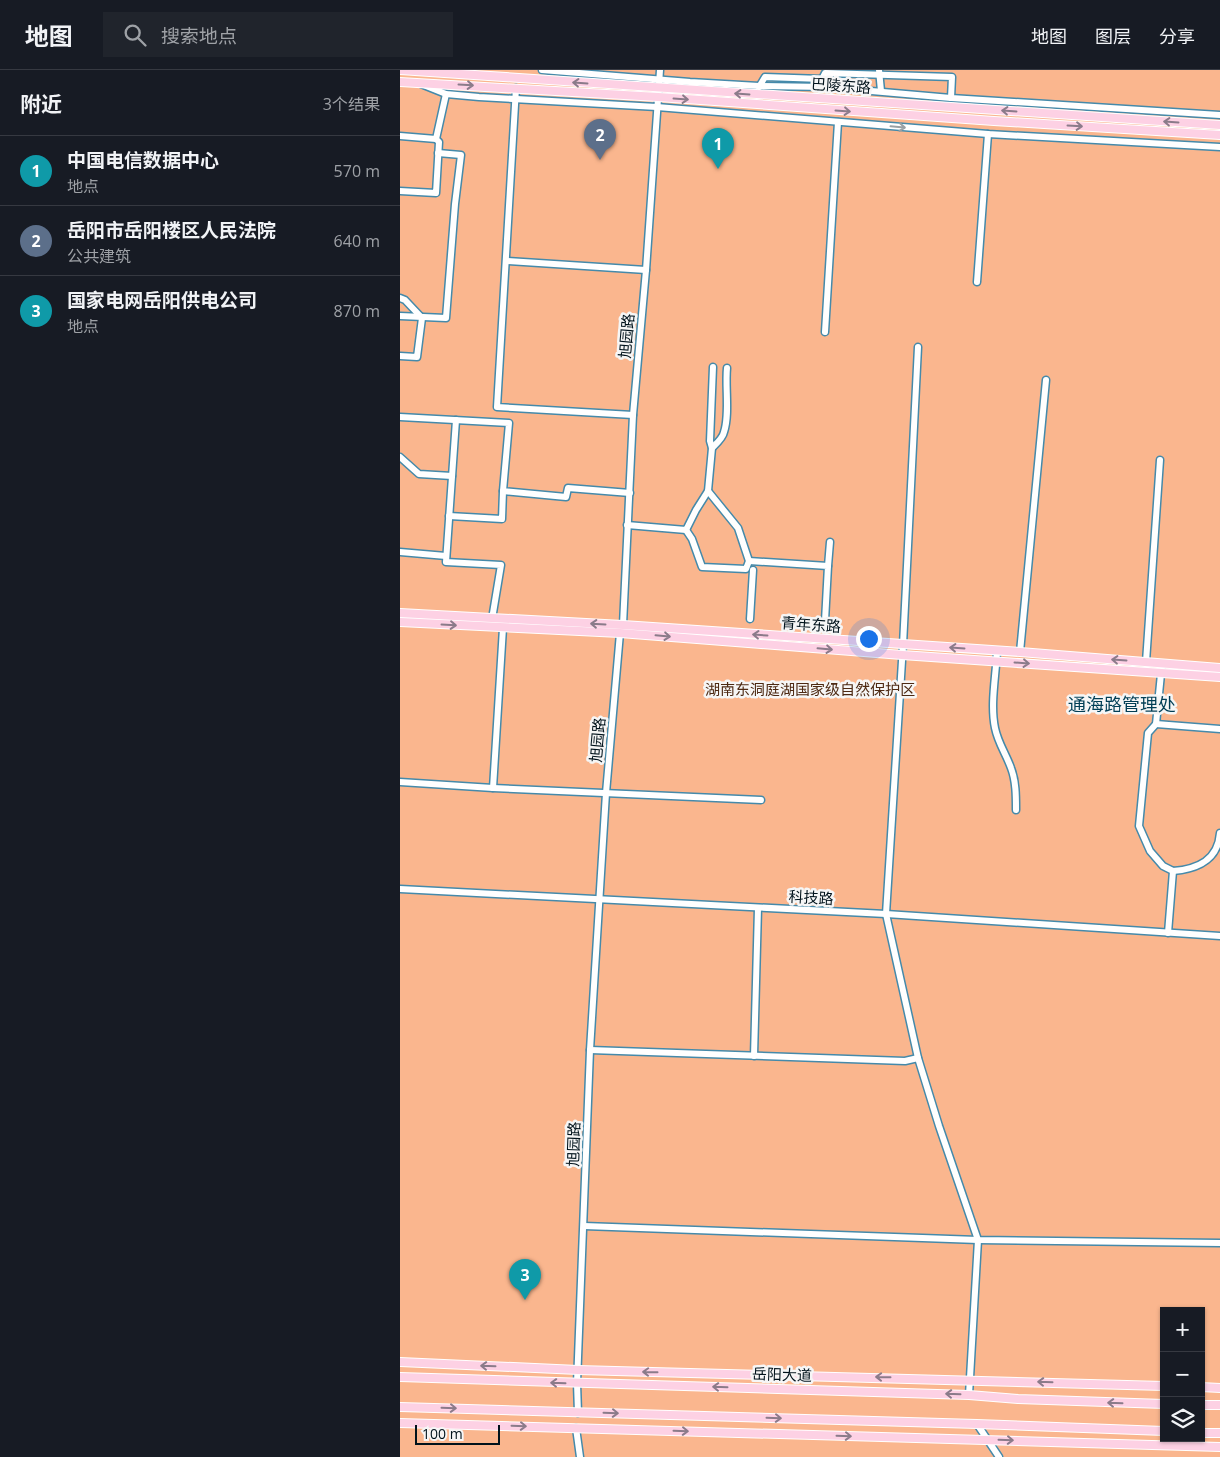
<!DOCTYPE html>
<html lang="zh">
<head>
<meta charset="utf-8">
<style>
	body { margin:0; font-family:"Open Sans","Noto Sans SC",sans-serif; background:#20242c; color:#f1f3f6 }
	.controls { position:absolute; right:15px; bottom:15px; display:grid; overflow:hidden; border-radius:0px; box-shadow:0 1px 4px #0004 }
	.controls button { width:45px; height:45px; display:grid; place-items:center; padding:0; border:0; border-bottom:1px solid #363941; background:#171b24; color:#f1f3f6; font:25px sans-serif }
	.scale { position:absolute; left:15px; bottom:12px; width:85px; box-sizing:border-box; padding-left:5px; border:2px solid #00121b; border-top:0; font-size:14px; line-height:18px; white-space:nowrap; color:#00121b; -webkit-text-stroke:4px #f6f6f6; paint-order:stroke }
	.you { position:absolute; left:468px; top:568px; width:18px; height:18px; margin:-12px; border:4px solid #fff; border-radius:50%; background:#1a73e8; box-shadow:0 0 0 8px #1a73e833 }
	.badge { display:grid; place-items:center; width:32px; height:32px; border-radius:50%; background:#8c9099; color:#fff; font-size:16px; font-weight:700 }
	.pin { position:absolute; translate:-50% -41px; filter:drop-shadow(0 1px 2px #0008) }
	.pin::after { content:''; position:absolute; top:26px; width:18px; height:15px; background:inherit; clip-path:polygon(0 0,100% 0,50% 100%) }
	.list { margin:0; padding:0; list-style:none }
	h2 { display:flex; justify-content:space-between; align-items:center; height:65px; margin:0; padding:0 20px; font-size:21px }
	h2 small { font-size:16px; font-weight:400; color:#9ea1a6 }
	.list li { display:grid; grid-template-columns:32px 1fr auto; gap:15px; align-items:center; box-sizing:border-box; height:70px; padding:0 20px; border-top:1px solid #363941 }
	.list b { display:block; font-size:19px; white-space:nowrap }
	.list p { margin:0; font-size:16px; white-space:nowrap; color:#9ea1a6 }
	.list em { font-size:16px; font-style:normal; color:#9ea1a6 }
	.icon { flex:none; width:28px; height:28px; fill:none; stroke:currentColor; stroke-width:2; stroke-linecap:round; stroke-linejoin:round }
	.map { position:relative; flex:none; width:820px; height:1387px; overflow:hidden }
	header { display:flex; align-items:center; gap:30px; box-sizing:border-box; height:70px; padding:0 25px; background:#171b24; border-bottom:1px solid #363941 }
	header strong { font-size:24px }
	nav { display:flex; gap:28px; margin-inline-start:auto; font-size:18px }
	.search { width:350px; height:45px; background:#20242c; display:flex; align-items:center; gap:12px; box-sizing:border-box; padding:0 18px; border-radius:0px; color:#9ea1a6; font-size:19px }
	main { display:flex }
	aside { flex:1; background:#171b24 }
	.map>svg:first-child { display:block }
	.green { fill:#fab68e; fill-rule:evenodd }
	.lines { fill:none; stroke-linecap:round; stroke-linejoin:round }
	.minor-casing { stroke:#458aaa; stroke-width:9 }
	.major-casing { stroke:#fff; stroke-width:10 }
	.minor { stroke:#fff; stroke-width:6 }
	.major { stroke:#fdd1e4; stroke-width:8 }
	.oneway { stroke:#8b7b8a }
	.oneway2 { stroke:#99a0a4 }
	.labels { text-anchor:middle; stroke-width:5; stroke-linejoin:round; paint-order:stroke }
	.street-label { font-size:15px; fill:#00121b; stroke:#f6f6f6 }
	.park-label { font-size:15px; fill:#4d2912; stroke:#f6f6f6 }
	.quarter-label { font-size:18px; fill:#013e55; stroke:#f6f6f6 }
</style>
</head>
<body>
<header>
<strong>地图</strong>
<div class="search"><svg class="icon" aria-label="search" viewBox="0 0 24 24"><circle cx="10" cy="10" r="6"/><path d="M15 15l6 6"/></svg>搜索地点</div>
<nav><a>地图</a><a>图层</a><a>分享</a></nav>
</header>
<main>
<aside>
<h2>附近<small>3个结果</small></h2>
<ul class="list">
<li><span class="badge" style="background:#0f9aa8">1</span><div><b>中国电信数据中心</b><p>地点</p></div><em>570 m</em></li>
<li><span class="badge" style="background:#5c6f8a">2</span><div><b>岳阳市岳阳楼区人民法院</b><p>公共建筑</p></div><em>640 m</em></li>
<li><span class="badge" style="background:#0f9aa8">3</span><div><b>国家电网岳阳供电公司</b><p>地点</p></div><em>870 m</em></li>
</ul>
</aside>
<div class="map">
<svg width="820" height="1387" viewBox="0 0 820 1387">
	<rect width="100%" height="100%" fill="#d3edfc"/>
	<path class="green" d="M0,0H820V1387H0ZM764,1241H801V1368H764Z"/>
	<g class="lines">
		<g class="minor-casing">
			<g id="minor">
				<path d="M142,0L290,12L359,16L426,17L551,28L820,45"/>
				<path d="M479,0L481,21"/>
				<path d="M21,14L46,24L79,27L257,37L588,64L820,77"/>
				<path d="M359,17L365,7L422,9"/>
				<path d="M426,17L422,9L425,3L552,7L551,28"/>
				<path d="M116,18L97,337L233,345"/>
				<path d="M0,66L36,69"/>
				<path d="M0,121L36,123L39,72L36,69L46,24"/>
				<path d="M107,191L246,200"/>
				<path d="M577,212L588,64"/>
				<path d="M0,228L5,230L22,248L17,287L0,286"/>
				<path d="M0,246L46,248L55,134L61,85L38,83"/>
				<path d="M425,262L438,52"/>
				<path d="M518,277L503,575L486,844L518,988L539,1056L578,1170L569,1325"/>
				<path d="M0,347L109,353L103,421L166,427L168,418L230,423"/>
				<path d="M56,350L46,492L101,495L92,549"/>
				<path d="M312,378C316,374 323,368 324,362C330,344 325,317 327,298"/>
				<path d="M0,387L19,404L52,406"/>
				<path d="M49,446L102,449L103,421"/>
				<path d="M227,455L286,460L296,440L308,421L312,378L310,371L313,297"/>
				<path d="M286,460L292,469L302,497L346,499L349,491L338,458L308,421"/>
				<path d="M0,482L46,486"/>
				<path d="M349,491L428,496L425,551"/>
				<path d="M428,496L430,472"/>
				<path d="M350,549L353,500"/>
				<path d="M597,581C596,606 590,634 595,658C598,673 606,684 611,698C616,711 616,726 616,740"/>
				<path d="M620,582L646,310"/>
				<path d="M746,592L760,390"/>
				<path d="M762,594L756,654L748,663L739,756L750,781L763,796L773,801L768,863"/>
				<path d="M756,654L820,659"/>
				<path d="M0,712L93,718L361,730"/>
				<path d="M93,718L103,558"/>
				<path d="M773,801C798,799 818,790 820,763"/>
				<path d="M0,819L486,844L820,866"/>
				<path d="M190,980L505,991L518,988"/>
				<path d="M354,986L358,838"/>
				<path d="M184,1156L578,1170L820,1173"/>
				<path d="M178,1343L177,1313L190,980L206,723L220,563L223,555L233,345L246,200L260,0"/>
				<path d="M577,1354L599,1387"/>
				<path d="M176,1358L180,1387"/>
			</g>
		</g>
		<g class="major-casing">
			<g id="major">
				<path d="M0,0L820,55"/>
				<path d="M0,12L258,27L594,51L820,65"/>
				<path d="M0,543L223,555L620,582L820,598"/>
				<path d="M0,552L220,563L502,585L820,607"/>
				<path d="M0,1292L178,1300L764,1316"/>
				<path d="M0,1307L569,1325L618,1329L764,1334"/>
				<path d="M801,1317L820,1318"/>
				<path d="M801,1335H820"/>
				<path d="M0,1337L577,1354L764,1361"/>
				<path d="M0,1353L820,1377"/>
				<path d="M801,1363H820"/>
			</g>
		</g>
		<use href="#minor" class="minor"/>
		<use href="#major" class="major"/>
	</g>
	<defs><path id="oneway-shaft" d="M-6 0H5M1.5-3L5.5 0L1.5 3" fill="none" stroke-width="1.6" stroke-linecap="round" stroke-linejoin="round" transform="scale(1.25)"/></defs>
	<g class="oneway">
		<use href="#oneway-shaft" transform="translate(180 13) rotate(-176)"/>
		<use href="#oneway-shaft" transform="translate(66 15) rotate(3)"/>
		<use href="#oneway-shaft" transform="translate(342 24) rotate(-176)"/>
		<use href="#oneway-shaft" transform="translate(281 29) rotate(4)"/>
		<use href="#oneway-shaft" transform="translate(443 41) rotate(4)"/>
		<use href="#oneway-shaft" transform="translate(609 41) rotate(-176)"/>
		<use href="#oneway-shaft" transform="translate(771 52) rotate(-176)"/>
		<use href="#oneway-shaft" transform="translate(675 56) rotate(3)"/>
		<use href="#oneway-shaft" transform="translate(198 554) rotate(-177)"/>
		<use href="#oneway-shaft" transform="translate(49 555) rotate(3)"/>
		<use href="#oneway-shaft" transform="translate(360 565) rotate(-176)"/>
		<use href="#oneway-shaft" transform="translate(263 566) rotate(5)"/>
		<use href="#oneway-shaft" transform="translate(557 578) rotate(-176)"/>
		<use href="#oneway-shaft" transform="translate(425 579) rotate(5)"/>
		<use href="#oneway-shaft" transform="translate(719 590) rotate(-176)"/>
		<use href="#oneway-shaft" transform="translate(622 593) rotate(4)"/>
		<use href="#oneway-shaft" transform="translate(88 1296) rotate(-178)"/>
		<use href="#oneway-shaft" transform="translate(250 1302) rotate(-179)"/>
		<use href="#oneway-shaft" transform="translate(483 1307) rotate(-179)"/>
		<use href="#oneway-shaft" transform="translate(645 1312) rotate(-178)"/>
		<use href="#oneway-shaft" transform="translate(158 1313) rotate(-178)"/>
		<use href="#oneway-shaft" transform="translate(320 1317) rotate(-178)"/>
		<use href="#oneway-shaft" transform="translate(553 1324) rotate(-178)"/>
		<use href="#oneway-shaft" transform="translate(715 1333) rotate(-178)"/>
		<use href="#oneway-shaft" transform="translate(49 1338) rotate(2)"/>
		<use href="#oneway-shaft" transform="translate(211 1343) rotate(2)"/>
		<use href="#oneway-shaft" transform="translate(374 1348) rotate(2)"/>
		<use href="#oneway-shaft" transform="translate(119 1356) rotate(2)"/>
		<use href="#oneway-shaft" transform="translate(281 1361) rotate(2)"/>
		<use href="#oneway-shaft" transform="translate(444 1366) rotate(2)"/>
		<use href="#oneway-shaft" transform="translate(606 1370) rotate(2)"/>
	</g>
	<use class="oneway2" href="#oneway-shaft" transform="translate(498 57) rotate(5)"/>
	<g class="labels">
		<g class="street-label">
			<text transform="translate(441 16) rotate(4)" y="5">巴陵东路</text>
			<text transform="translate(227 266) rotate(-85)" y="5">旭园路</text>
			<text transform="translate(411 555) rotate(4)" y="5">青年东路</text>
			<text transform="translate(198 670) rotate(-85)" y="5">旭园路</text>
			<text transform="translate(411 828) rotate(3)" y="5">科技路</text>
			<text transform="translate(174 1074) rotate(-88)" y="5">旭园路</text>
			<text transform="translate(382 1305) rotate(2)" y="5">岳阳大道</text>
		</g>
		<g class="park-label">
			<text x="410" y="625">湖南东洞庭湖国家级自然保护区</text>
		</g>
		<g class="quarter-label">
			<text x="722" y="641">通海路管理处</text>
		</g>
	</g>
</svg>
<div class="controls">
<button>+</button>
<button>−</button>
<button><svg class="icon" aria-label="layers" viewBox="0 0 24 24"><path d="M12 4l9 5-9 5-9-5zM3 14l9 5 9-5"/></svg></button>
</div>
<div class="scale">100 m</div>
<div class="you"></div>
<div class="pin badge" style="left:318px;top:99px;background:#0f9aa8">1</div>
<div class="pin badge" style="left:200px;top:90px;background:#5c6f8a">2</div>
<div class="pin badge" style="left:125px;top:1230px;background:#0f9aa8">3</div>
</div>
</main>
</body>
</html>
